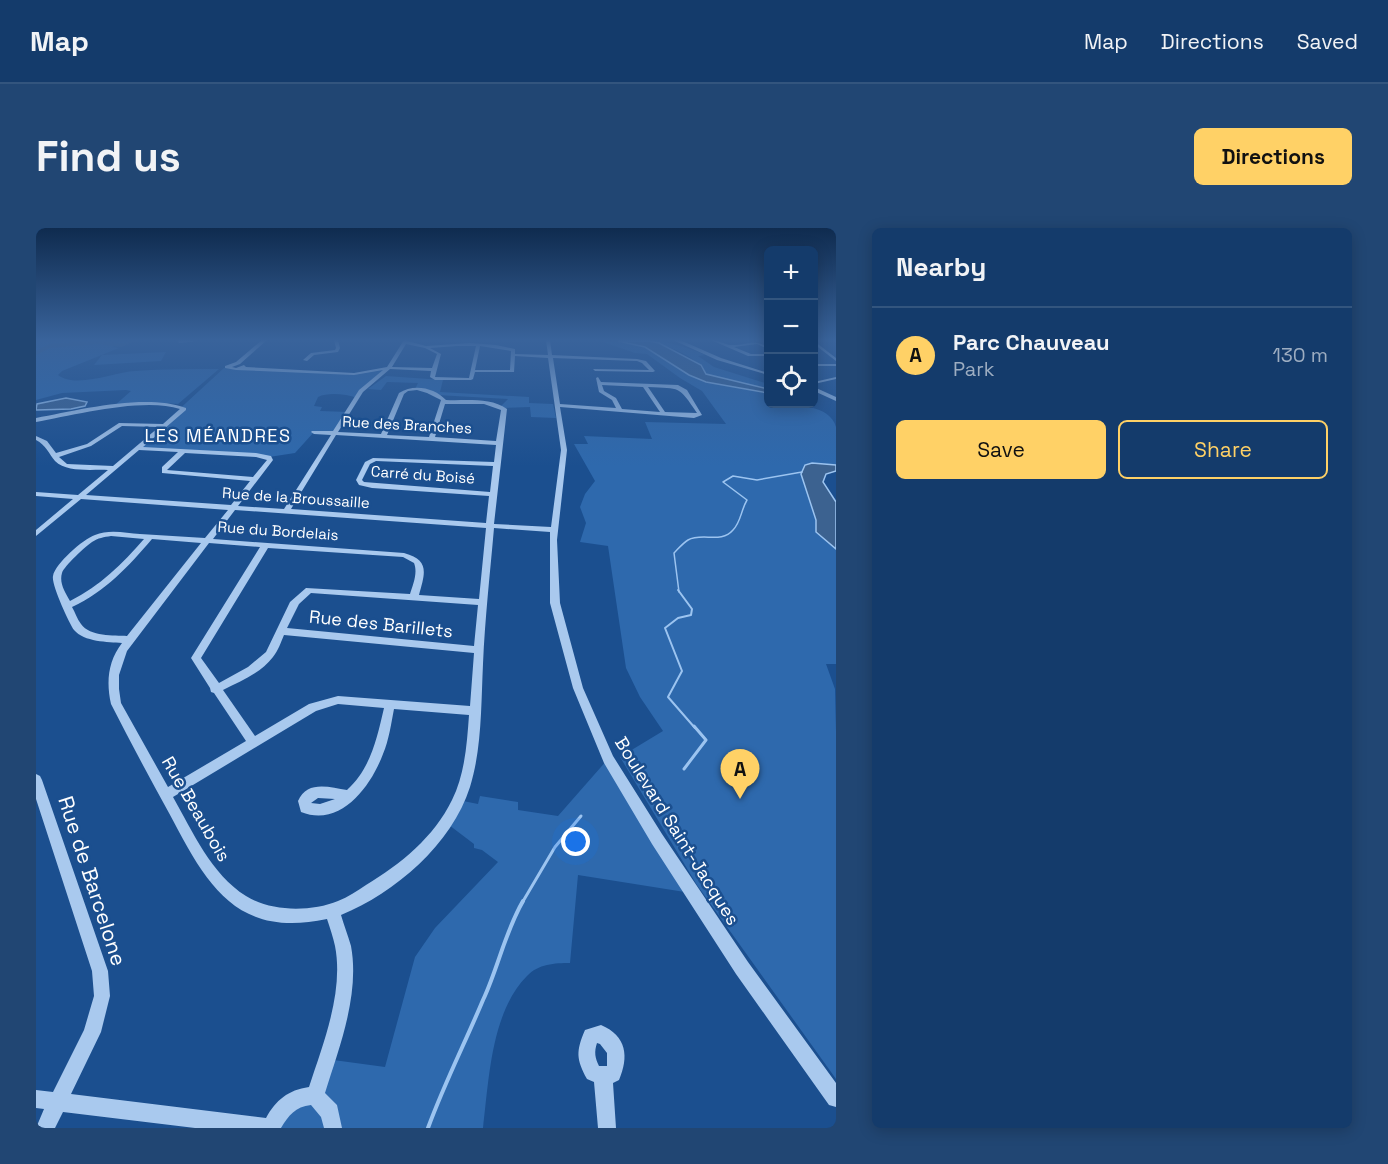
<!DOCTYPE html>
<html lang="en">
<head>
<meta charset="utf-8">
<style>
	body { margin:0; font-family:"Space Grotesk",sans-serif; background:#214673; color:#f1f3f6 }
	.controls { position:absolute; right:18px; top:18px; display:grid; overflow:hidden; border-radius:9px; box-shadow:0 3px 15px #0003 }
	.controls button { width:54px; height:54px; display:grid; place-items:center; padding:0; border:0; border-bottom:2px solid #33557e; background:#143b6b; color:#f1f3f6; font:30px sans-serif }
	.you { position:absolute; left:540px; top:614px; width:21px; height:21px; margin:-15px; border:4px solid #fff; border-radius:50%; background:#1a73e8; box-shadow:0 0 0 9px #1a73e833 }
	.badge { display:grid; place-items:center; width:39px; height:39px; border-radius:50%; background:#ffd166; color:#111; font-size:20px; font-weight:700 }
	.pin { position:absolute; translate:-50% -50px; filter:drop-shadow(0 2px 3px #0008) }
	.pin::after { content:''; position:absolute; top:32px; width:21px; height:18px; background:inherit; clip-path:polygon(0 0,100% 0,50% 100%) }
	.list { margin:0; padding:0; list-style:none }
	h2 { display:flex; justify-content:space-between; align-items:center; height:78px; margin:0; padding:0 24px; font-size:26px }
	h2 small { font-size:20px; font-weight:400; color:#9dadc1 }
	.list li { display:grid; grid-template-columns:39px 1fr auto; gap:18px; align-items:center; box-sizing:border-box; height:96px; padding:0 24px; border-top:2px solid #33557e }
	.list b { display:block; font-size:22px; white-space:nowrap }
	.list p { margin:0; font-size:20px; white-space:nowrap; color:#9dadc1 }
	.list em { font-size:20px; font-style:normal; color:#9dadc1 }
	.actions { display:flex; gap:12px; padding:18px 24px }
	.actions a { flex:1; padding:14px 0; border:2px solid #ffd166; border-radius:9px; text-align:center; font-size:21px; color:#ffd166 }
	.actions .main { background:#ffd166; color:#111 }
	.icon { flex:none; width:33px; height:33px; fill:none; stroke:currentColor; stroke-width:2; stroke-linecap:round; stroke-linejoin:round }
	.map { position:relative; flex:none; width:800px; height:900px; overflow:hidden; border-radius:9px }
	header { display:flex; align-items:center; gap:36px; box-sizing:border-box; height:84px; padding:0 30px; background:#143b6b; border-bottom:2px solid #33557e }
	header strong { font-size:28px }
	nav { display:flex; gap:33px; margin-inline-start:auto; font-size:21px }
	.intro { display:flex; align-items:center; justify-content:space-between; box-sizing:border-box; height:144px; padding:0 36px }
	h1 { margin:0; font-size:42px }
	.button { padding:15px 27px; border-radius:9px; background:#ffd166; color:#111; font-size:21px; font-weight:700 }
	main { display:flex; gap:36px; padding:0 36px }
	aside { flex:1; background:#143b6b; border-radius:9px; box-shadow:0 3px 15px #0003 }
	.map>svg:first-child { display:block }
	.green { fill:#2e69ad }
	.water { fill:#3c6290; stroke:#9cc4f0; stroke-width:1.5 }
	.lines { fill:none; stroke-linecap:round; stroke-linejoin:round }
	.stream-far3 { stroke:#9cc4f0; stroke-width:1.5 }
	.stream-far2 { stroke:#9cc4f0; stroke-width:2 }
	.stream-far1 { stroke:#9cc4f0; stroke-width:3 }
	.stream { stroke:#9cc4f0; stroke-width:4 }
	.river { fill:#3c6290; fill-rule:evenodd }
	.minor { fill:#a9c9ee; fill-rule:evenodd }
	.labels { text-anchor:middle; stroke-width:5; stroke-linejoin:round; paint-order:stroke }
	.far-street-label { font-size:15px; fill:#fff; stroke:#1b4f8f }
	.far-quarter-label { font-size:18px; letter-spacing:1.5px; fill:#fff; stroke:#1b4f8f }
	.street-label { font-size:18px; fill:#fff; stroke:#1b4f8f }
	.near-street-label { font-size:21px; fill:#fff; stroke:#1b4f8f }
</style>
</head>
<body>
<header>
<strong>Map</strong>
<nav><a>Map</a><a>Directions</a><a>Saved</a></nav>
</header>
<div class="intro"><h1>Find us</h1><a class="button">Directions</a></div>
<main>
<div class="map">
<svg width="800" height="900" viewBox="0 0 800 900">
	<rect width="100%" height="100%" fill="#1b4f8f"/>
	<g class="green">
		<path d="M0,113H103L80,117L77,119L83,120L26,143L22,147C40,161 79,144 99,143C127,141 155,141 183,141L142,176L110,174L78,178L95,163L90,162L26,165L0,172Z"/>
		<path d="M564,113H582L609,119L653,147L669,154L732,165V176C752,176 794,175 800,199C800,210 800,226 800,237L776,235L769,237L765,246L780,292V304L800,321V436H790L799,461L800,503V851L661,657L584,529L627,503L604,469L590,440L572,318L544,314L550,295L544,279L549,266L559,253L538,216H552L548,208L616,211L609,194L690,196L666,163L644,150L611,126L599,125Z"/>
		<path d="M613,113C629,112 654,120 669,127L662,128L678,139L732,156V161L670,146C661,128 633,118 613,113Z"/>
		<path d="M130,124L125,133L58,137L66,127Z"/>
		<path d="M188,140L318,146L353,140L329,160L321,170C310,166 292,164 282,169L278,178L286,179L284,183L313,184L301,205L278,204L259,225L233,229L101,220Z"/>
		<path d="M350,148L407,152L404,164L493,169V175L517,176L520,190L495,189L494,179L467,180L465,178L472,171L401,167L379,161L382,155L351,154L345,162L332,161Z"/>
		<path d="M572,531L655,665L542,647L534,735C519,735 502,736 491,748C455,784 453,852 447,900H235L279,867L290,831L349,839L379,729L399,700L462,634L446,622L438,620V616L409,594L422,572L442,576L444,568L482,574V582L522,588Z"/>
	</g>
	<g class="water">
		<path d="M582,113H613L623,115L665,137L670,146L732,161V165L670,154L653,147L609,119Z"/>
		<path d="M30,170L51,174L49,178L35,181L0,182L1,176Z"/>
		<path d="M776,235L800,237V243L790,246L787,254L800,274V321L780,304V292L765,246L769,237Z"/>
	</g>
	<g class="lines">
		<path class="stream-far3" d="M643,364L638,325C642,321 647,315 652,312C666,304 685,316 697,302C705,294 705,282 711,272L687,254L697,248L721,252L766,244"/>
		<path class="stream-far2" d="M642,362L656,381L655,387L642,390L629,400L646,443L632,469L659,500"/>
		<g class="stream-far1">
			<path d="M648,541L670,512L658,498"/>
			<path d="M486,675L519,619L545,588"/>
		</g>
		<path class="stream" d="M392,900C408,856 429,815 447,772C462,740 469,704 487,673"/>
		<path class="river" d="M63,112L85,115L102,112L85,119L62,116L14,120L0,127V123L13,116Z"/>
		<g class="minor">
			<path d="M226,112H231L204,136L196,139L200,140L208,137L210,139L318,145L351,139L368,112L390,118L434,115L460,117L479,121V126L512,127L510,112H514L516,127L601,131L610,133L619,143L617,144L559,143L557,141L613,142L606,135L601,133L517,130L524,176L580,180L576,172L563,164L560,150L562,149L565,154L642,157L651,162L666,187L658,190L524,179L531,222L521,312L524,375L547,460L577,528L626,606L712,734L800,855V879L793,877L700,746L616,616L568,535L537,460L514,375V304L458,300C454,346 449,390 447,436C445,477 446,520 434,559C416,616 359,665 305,687C308,697 312,708 315,718C324,767 303,820 289,865L301,877L306,900H288L285,889L275,877C259,879 253,887 245,900H159L27,884L19,900H0L8,881L0,880V862L17,864L48,802L58,768L56,743L0,571V546L4,548L6,552L72,743L74,768L65,804L35,866L230,890C240,872 252,862 273,859C287,816 308,764 299,718C297,709 294,700 291,691C199,711 170,655 133,585C113,549 94,513 75,476C70,454 72,433 86,415C72,414 48,414 38,402C33,395 15,356 17,348C19,336 47,311 59,307C73,301 90,305 104,306C126,307 147,309 169,310L192,282L45,271L0,308V302L37,271L0,268V264L42,267L72,242C56,241 31,245 19,233C13,226 10,217 0,212V208L11,213L20,225L51,216L83,195L127,196L144,181C108,169 38,187 0,194V190C43,182 109,165 150,180V182L107,219L220,225L235,228L237,232L202,278L248,281L295,207L278,206L275,204L276,203H297L323,162L347,142L318,147L200,142L189,140V138L200,134ZM370,116L389,120L401,126L396,140L356,139ZM421,118H440L433,150L399,149L405,126L394,120ZM444,118L475,123L474,142H439ZM479,128L512,130L525,222L515,299L458,296L471,181C454,169 430,173 410,172C399,160 378,155 363,165L345,206L302,204L327,164L354,141L395,143L394,149L399,152H435L437,151L439,144H478ZM566,157L607,159L624,184L586,181L580,170L568,163ZM612,159C645,161 642,157 661,185L629,184ZM381,162L391,165L405,172L393,209L351,207L368,166L372,163ZM409,176H448L465,182L460,213L399,209ZM86,198L123,199L77,238L31,236L23,229L55,218ZM300,207L460,217L458,234L337,230L329,234L320,252L323,257L336,260L453,268L450,295L255,281ZM103,222L142,224L126,239V245L214,253L195,277L50,267ZM149,225L220,229L231,232L217,249L131,242ZM340,233L457,238L454,264L328,254L326,252L334,236ZM199,282L450,300L443,371L383,367C389,345 394,332 368,325L177,311ZM75,308L108,311C86,336 64,358 34,373C29,364 23,355 26,345C28,338 50,318 56,314C62,310 68,309 75,308ZM116,311L165,315L91,408C78,407 54,409 45,396C41,391 39,384 36,379C70,363 92,339 116,311ZM173,315L224,319L155,430L174,460L175,464L178,465L210,513L132,559L85,475L83,461V447L91,423ZM232,320L367,329L378,335C382,345 377,356 374,366L270,360L254,374L230,424L212,439L183,455L165,430ZM275,365L442,377L438,418L251,400L263,376ZM248,407L438,425L434,478L302,468L273,476L219,508L187,462C205,453 225,445 237,429C242,423 245,414 248,407ZM302,476L348,480C341,510 335,540 311,562C293,559 271,552 262,573L265,584C305,600 335,558 347,526C353,512 355,496 358,481L433,487C431,515 429,546 416,572C398,609 365,636 330,657C321,663 312,669 302,673C275,684 235,684 210,668C175,646 157,604 137,569L280,483ZM282,570L299,571L284,576L275,575Z"/>
			<path d="M298,112H302L304,120L302,124L278,127L271,133L267,132L275,125L299,122L300,120Z"/>
			<path d="M637,112H644L685,130L732,145V147L681,132Z"/>
			<path d="M675,112C682,112 688,116 694,117C710,118 716,110 732,119V121L721,116L698,119L715,126H732V128H712Z"/>
			<path d="M142,113V112L162,113L143,115Z"/>
			<path d="M778,113L800,130V133L778,116Z"/>
			<rect x="778" y="136" width="22" height="2"/>
			<path d="M800,149V151L778,156V154Z"/>
			<path d="M778,159L800,169V173L778,163Z"/>
			<path d="M565,797C591,808 593,829 583,852L577,855L580,900H562L558,854L551,851C540,831 540,823 549,802ZM561,815L564,816L571,825V838H563C559,830 558,824 561,815Z"/>
		</g>
	</g>
	<linearGradient id="sky" x2="0" y2="1"><stop stop-color="#0f2b4f"/><stop offset="0.47" stop-color="#39639b"/><stop offset="1" stop-color="#39639b" stop-opacity="0"/></linearGradient>
	<rect width="800" height="238" fill="url(#sky)"/>
	<g class="labels">
		<g class="far-street-label">
			<text transform="translate(371 197) rotate(3)" y="5">Rue des Branches</text>
			<text transform="translate(387 247) rotate(4)" y="5">Carré du Boisé</text>
			<text transform="translate(260 270) rotate(4)" y="5">Rue de la Broussaille</text>
			<text transform="translate(242 303) rotate(4)" y="5">Rue du Bordelais</text>
		</g>
		<g class="far-quarter-label">
			<text x="182" y="214">LES MÉANDRES</text>
		</g>
		<g class="street-label">
			<text transform="translate(345 396) rotate(6)" y="6">Rue des Barillets</text>
			<text transform="translate(160 581) rotate(60)" y="6">Rue Beaubois</text>
			<text transform="translate(641 603) rotate(58)" y="6">Boulevard Saint-Jacques</text>
		</g>
		<g class="near-street-label">
			<text transform="translate(56 653) rotate(72)" y="7">Rue de Barcelone</text>
		</g>
	</g>
</svg>
<div class="controls">
<button>+</button>
<button>−</button>
<button><svg class="icon" aria-label="locate" viewBox="0 0 24 24"><circle cx="12" cy="12" r="6"/><path d="M12 2v4M12 18v4M2 12h4M18 12h4"/></svg></button>
</div>
<div class="you"></div>
<div class="pin badge" style="left:704px;top:571px">A</div>
</div>
<aside>
<h2>Nearby<small></small></h2>
<ul class="list">
<li><span class="badge">A</span><div><b>Parc Chauveau</b><p>Park</p></div><em>130 m</em></li>
</ul>
<div class="actions"><a class="main">Save</a><a>Share</a></div>
</aside>
</main>
</body>
</html>
